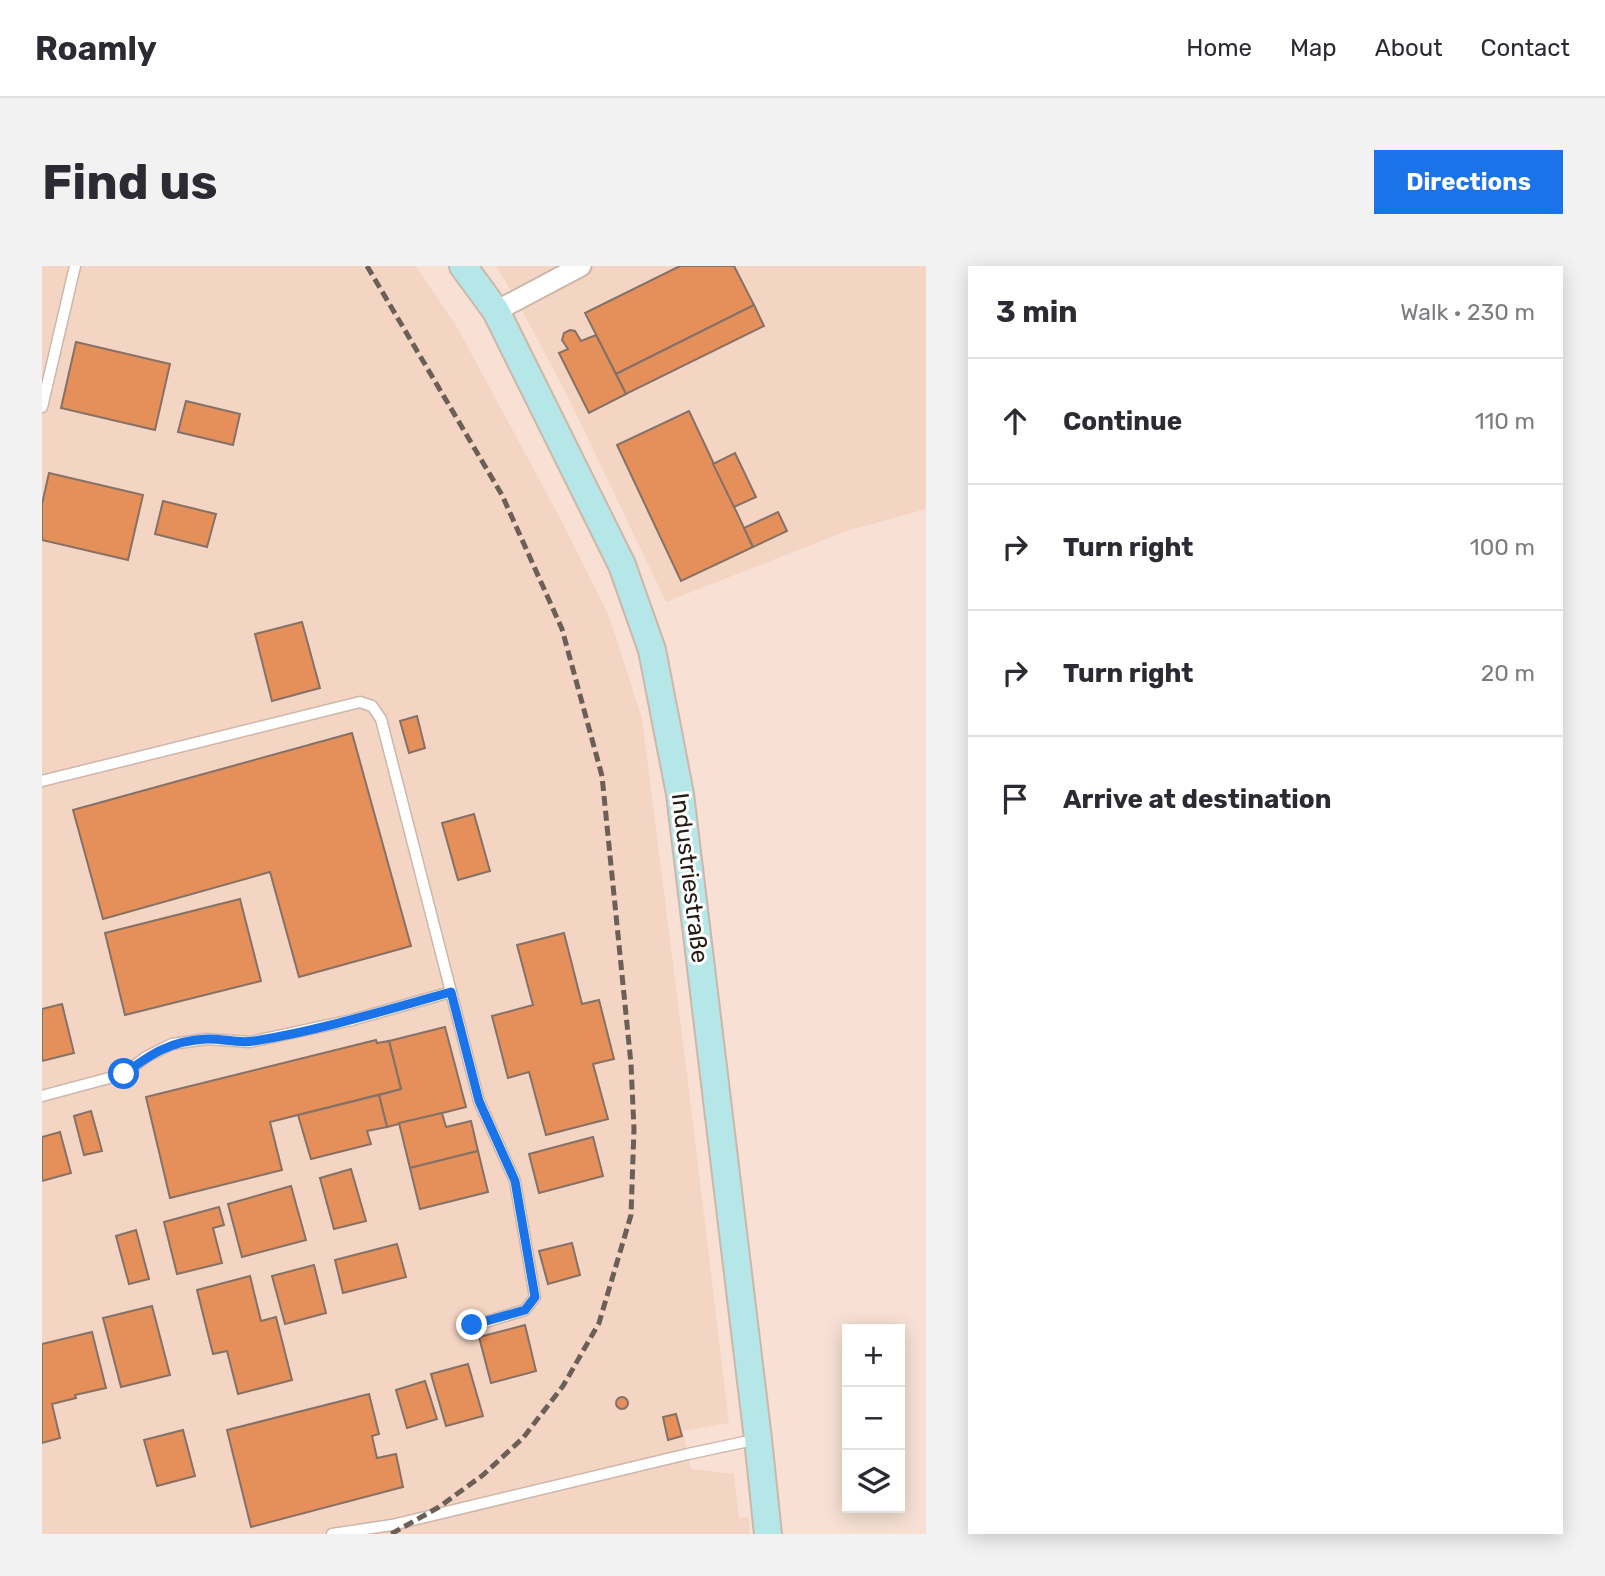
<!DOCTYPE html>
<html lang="en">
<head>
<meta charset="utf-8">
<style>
	body { margin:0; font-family:Rubik,sans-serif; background:#f2f2f3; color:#2b2b33 }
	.controls { position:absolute; right:21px; bottom:21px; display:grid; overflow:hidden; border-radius:0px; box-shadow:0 4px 18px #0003 }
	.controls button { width:63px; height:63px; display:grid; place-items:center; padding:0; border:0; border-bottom:2px solid #e1e1e2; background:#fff; color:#2b2b33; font:35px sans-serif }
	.stop { position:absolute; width:21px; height:21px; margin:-16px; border:5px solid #1a73e8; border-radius:50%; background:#fff }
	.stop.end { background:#1a73e8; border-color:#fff; box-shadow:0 2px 7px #0008 }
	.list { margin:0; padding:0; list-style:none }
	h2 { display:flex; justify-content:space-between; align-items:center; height:91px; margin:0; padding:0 28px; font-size:30px }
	h2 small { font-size:23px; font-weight:400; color:#7c7c81 }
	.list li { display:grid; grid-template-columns:46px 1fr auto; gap:21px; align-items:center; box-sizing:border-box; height:126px; padding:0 28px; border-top:2px solid #e1e1e2 }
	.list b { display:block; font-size:26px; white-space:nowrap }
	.list em { font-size:23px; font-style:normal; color:#7c7c81 }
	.icon { flex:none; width:38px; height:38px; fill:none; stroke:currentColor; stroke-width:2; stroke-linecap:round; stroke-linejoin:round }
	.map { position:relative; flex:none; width:884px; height:1268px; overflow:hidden; border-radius:0px }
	header { display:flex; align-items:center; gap:42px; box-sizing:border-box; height:98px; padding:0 35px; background:#fff; border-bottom:2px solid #e1e1e2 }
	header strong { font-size:33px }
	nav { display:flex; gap:38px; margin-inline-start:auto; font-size:24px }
	.intro { display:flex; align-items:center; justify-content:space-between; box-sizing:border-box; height:168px; padding:0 42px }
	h1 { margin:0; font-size:49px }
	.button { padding:18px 32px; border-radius:0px; background:#1a73e8; color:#fff; font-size:24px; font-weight:700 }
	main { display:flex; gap:42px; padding:0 42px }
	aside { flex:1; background:#fff; border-radius:0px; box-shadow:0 4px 18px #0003 }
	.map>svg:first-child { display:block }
	.built { fill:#f4d5c4 }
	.building { fill:#e58f5a; stroke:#867166; stroke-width:2 }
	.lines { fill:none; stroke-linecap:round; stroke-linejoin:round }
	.service-casing { stroke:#cdb6aa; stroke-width:13 }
	.minor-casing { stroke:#cdb6aa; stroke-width:23 }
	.secondary-casing { stroke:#cdb6aa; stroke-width:30 }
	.service { stroke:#fff; stroke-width:10 }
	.minor { stroke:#fff; stroke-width:19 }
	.secondary { stroke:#b5e6e8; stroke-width:26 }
	.rail { stroke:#6c5f57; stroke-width:5; stroke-dasharray:10 5; stroke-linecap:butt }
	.route { stroke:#1a73e8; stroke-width:9 }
	.labels { text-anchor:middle; stroke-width:6; stroke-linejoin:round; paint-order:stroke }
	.street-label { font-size:24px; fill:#241c17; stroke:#fff }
</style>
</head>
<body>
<header>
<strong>Roamly</strong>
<nav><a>Home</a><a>Map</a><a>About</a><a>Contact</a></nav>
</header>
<div class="intro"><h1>Find us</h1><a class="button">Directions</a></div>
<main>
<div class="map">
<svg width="884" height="1268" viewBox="0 0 884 1268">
	<rect width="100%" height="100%" fill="#f8e1d4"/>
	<g class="built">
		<path d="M0,0H374L415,61L518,252L567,350L600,452L646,816L687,1157L641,1165L649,1203L692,1208L697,1252L707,1251L708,1268H0Z"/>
		<path d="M454,0H884V243L802,266L624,336L526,131L474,33Z"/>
	</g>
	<g class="building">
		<path d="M638,0H692L712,39L574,108L543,47Z"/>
		<path d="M712,39L722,60L584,128L574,108Z"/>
		<path d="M528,64L533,65L539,75L554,69L584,128L547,147L517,87L526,83L520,74L522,67Z"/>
		<path d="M34,76L128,98L113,164L19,142Z"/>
		<path d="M144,135L198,148L191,179L136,166Z"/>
		<path d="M647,145L711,281L639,315L575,179Z"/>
		<path d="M693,187L714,231L692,241L671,198Z"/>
		<path d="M7,207L101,229L86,294L0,274V238Z"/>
		<path d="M121,235L174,248L165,281L113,268Z"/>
		<path d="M736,246L745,265L711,281L702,262Z"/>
		<path d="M260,356L278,422L230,435L213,368Z"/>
		<path d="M375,450L383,482L367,487L358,455Z"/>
		<path d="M310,467L369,680L257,711L228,606L61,653L31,544Z"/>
		<path d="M432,548L448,605L416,614L400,557Z"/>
		<path d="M198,633L219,715L83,749L63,667Z"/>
		<path d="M522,667L540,738L557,734L572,793L551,798L566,853L504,869L487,806L466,812L450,750L491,739L475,679Z"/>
		<path d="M20,738L32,787L0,795V743Z"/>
		<path d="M403,761L424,841L345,861L337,829L359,823L347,775Z"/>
		<path d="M334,774L335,777L347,775L359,823L228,856L240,904L128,932L104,831Z"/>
		<path d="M337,829L345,861L325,865L329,878L269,893L256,849Z"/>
		<path d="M49,845L60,885L42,889L32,850Z"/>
		<path d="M400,847L404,861L429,855L436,885L368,902L357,857Z"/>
		<path d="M18,866L29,907L0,915V871Z"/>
		<path d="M551,871L561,910L497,927L487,888Z"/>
		<path d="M436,885L446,926L378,943L368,902Z"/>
		<path d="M309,903L324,955L292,963L278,912Z"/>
		<path d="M249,920L264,974L200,991L186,938Z"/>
		<path d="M177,941L182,959L171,962L180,997L135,1008L122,956Z"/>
		<path d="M94,964L107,1013L87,1018L74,970Z"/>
		<path d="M530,977L538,1009L506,1018L497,985Z"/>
		<path d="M355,978L364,1011L301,1027L293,994Z"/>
		<path d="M272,999L284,1047L243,1058L230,1010Z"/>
		<path d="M208,1010L219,1055L234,1051L250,1114L196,1128L185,1085L171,1088L155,1024Z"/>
		<path d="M110,1040L128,1109L79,1121L61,1052Z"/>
		<path d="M483,1059L494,1105L449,1117L437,1071Z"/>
		<path d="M50,1066L64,1122L33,1129L34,1132L10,1138L18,1172L0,1177V1078Z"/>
		<path d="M426,1098L441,1150L404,1160L389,1108Z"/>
		<path d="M383,1115L395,1153L365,1162L354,1124Z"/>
		<path d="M327,1128L337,1168L330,1170L335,1192L354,1188L361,1221L209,1261L185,1164Z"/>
		<circle cx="580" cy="1137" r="6"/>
		<path d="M634,1148L640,1170L626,1174L621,1151Z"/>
		<path d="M141,1164L153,1210L115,1220L102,1174Z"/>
	</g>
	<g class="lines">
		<g class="service-casing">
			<g id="service">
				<path d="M0,141L33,0"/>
				<path d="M0,515L318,436L330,440L339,453L437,835L473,915L493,1031L483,1044L430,1060"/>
				<path d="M0,830L82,808L104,791L130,778L164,773L208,776L310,754L409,726"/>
				<path d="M290,1268L350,1259L646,1188L716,1173"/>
			</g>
		</g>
		<g class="minor-casing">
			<path id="minor" d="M454,45L539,0"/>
		</g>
		<g class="secondary-casing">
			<path id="secondary" d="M421,0L454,45L580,299L610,384L638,528L716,1173L726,1268"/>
		</g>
		<use href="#service" class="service"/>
		<use href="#minor" class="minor"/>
		<use href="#secondary" class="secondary"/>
		<path class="rail" d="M325,0L460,229L520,363L560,510L589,798L592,863L589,949L557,1057L521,1120L481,1172L441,1209L397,1241L349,1268"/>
	</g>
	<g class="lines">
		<path class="route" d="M82,808C109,788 128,775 164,773C179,772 196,778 212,775C279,764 344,744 409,726L437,835L473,915L493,1031L483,1044L430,1059"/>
	</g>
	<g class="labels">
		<g class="street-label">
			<text transform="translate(648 612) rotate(83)" y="8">Industriestraße</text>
		</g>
	</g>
</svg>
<div class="controls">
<button>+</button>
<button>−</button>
<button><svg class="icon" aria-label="layers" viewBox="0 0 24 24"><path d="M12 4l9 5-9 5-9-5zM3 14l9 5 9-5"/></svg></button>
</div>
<div class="stop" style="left:82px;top:808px"></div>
<div class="stop end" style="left:430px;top:1059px"></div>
</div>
<aside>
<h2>3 min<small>Walk · 230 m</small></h2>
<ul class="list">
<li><svg class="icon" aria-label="ahead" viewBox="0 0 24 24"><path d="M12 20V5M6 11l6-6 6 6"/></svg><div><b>Continue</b></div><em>110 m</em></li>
<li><svg class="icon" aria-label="right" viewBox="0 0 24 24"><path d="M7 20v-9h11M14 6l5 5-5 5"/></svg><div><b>Turn right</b></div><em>100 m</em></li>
<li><svg class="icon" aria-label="right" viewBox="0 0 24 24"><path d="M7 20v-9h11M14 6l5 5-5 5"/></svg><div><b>Turn right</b></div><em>20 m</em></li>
<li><svg class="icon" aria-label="arrive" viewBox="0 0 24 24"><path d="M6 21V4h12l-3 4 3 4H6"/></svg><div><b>Arrive at destination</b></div></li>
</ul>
</aside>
</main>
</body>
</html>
